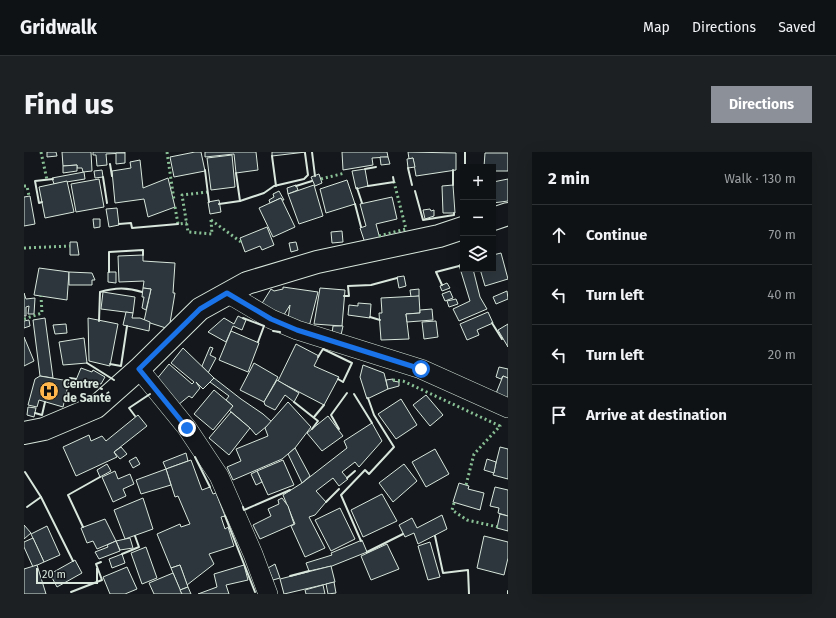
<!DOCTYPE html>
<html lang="en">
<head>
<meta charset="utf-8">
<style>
	body { margin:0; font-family:"Fira Sans",sans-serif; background:#1d2022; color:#f1f3f6 }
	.controls { position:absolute; right:12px; top:12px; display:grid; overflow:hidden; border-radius:0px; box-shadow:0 4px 16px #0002 }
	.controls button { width:36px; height:36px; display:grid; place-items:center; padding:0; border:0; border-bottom:1px solid #2f3234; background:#0f1215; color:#f1f3f6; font:20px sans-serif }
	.scale { position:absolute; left:12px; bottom:10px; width:62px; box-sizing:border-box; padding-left:4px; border:2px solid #d8e6dc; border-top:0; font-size:11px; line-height:14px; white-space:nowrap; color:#d8e6dc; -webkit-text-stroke:3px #14181c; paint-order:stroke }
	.stop { position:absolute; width:12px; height:12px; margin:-9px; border:3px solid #1a73e8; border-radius:50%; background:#fff }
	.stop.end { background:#1a73e8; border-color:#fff; box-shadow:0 1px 4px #0008 }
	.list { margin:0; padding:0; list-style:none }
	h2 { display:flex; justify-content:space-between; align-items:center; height:52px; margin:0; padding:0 16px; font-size:17px }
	h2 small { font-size:13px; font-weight:400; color:#9b9ea0 }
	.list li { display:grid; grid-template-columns:26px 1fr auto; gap:12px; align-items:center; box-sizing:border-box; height:60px; padding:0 16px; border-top:1px solid #2f3234 }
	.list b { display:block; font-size:15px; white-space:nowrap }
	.list em { font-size:13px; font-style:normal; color:#9b9ea0 }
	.icon { flex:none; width:22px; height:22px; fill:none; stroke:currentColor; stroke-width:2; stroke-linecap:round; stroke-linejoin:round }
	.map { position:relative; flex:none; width:484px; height:442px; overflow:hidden; border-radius:0px }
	header { display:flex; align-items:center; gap:24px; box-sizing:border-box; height:56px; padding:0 20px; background:#0f1215; border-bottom:1px solid #2f3234 }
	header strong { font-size:19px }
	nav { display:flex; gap:22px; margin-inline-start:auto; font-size:14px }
	.intro { display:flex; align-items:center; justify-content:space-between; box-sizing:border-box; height:96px; padding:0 24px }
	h1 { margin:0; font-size:28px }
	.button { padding:10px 18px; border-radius:0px; background:#8c9099; color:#fff; font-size:14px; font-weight:700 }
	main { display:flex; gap:24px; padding:0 24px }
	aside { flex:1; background:#0f1215; border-radius:0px; box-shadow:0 4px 16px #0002 }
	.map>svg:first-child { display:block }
	.building { fill:#2c363c; stroke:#d8e6dc }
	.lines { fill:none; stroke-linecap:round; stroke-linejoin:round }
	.street-casing { stroke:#d8e6dc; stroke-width:20 }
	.secondary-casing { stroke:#d8e6dc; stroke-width:24 }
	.street { stroke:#14181c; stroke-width:19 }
	.secondary { stroke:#14181c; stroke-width:22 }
	.hedge { stroke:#8ac095; stroke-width:3; stroke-dasharray:2 3; stroke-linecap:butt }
	.wall { stroke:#d8e6dc; stroke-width:2 }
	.route { stroke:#1a73e8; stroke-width:5 }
	.labels { text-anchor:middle; stroke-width:3; stroke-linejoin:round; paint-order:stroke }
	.poi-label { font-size:12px; font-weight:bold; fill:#d8e6dc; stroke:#14181c; text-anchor:start }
</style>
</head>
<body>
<header>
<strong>Gridwalk</strong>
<nav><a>Map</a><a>Directions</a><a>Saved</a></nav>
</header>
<div class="intro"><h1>Find us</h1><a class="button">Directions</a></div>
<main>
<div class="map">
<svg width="484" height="442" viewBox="0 0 484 442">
	<rect width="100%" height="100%" fill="#14181c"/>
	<g class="building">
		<path d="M23,0H32L33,4L23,5Z"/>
		<path d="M38,0H67L68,19L59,20L58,16H53V13L39,14Z"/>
		<path d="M69,0H101V1L82,2L83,13L73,14L72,3H69Z"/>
		<path d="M171,0H177L181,19L150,25L146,5Z"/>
		<path d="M181,0H232L234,18L212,21L210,2L181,5Z"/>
		<path d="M248,0H282L248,4Z"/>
		<path d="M318,0H363L364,5L348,6L349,13L319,18Z"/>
		<path d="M384,0L432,1V18L392,24L389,6L385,7Z"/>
		<path d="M92,1H101V11L92,12Z"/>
		<path d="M461,1H484V19H469V15H460Z"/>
		<path d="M208,3L211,35L187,38L183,6Z"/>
		<path d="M356,5H364L366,12L357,13Z"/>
		<path d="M389,6L391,15L384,16L383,7Z"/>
		<path d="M116,8L119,36L144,26L151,55L124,65L120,47L91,51L88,19L107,16L106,10Z"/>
		<path d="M53,13V19L39,21V14Z"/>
		<path d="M341,17L344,34L332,37L328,19Z"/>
		<path d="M78,18L79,25L71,26L70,19Z"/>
		<path d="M60,20L61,27L30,32L28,26Z"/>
		<path d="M295,22L298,31L291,34L287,25Z"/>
		<path d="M75,27L80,55L52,60L47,32Z"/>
		<path d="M484,27V49L469,51V30Z"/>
		<path d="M323,28L331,52L302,61L296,37Z"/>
		<path d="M43,29L50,60L21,66L15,35Z"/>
		<path d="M272,33L274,38L264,42L263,36Z"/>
		<path d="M290,33L299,64L275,72L264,42Z"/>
		<path d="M429,33L431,61H419L418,34Z"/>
		<path d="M255,39L260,48H258L257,46L246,51L245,48L250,45L249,42Z"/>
		<path d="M6,44L11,72L0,74V45Z"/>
		<path d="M368,45L373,67L352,72L356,87L341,91L336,76L342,74L336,52Z"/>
		<path d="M257,46L271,75L249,85L235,56Z"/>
		<path d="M195,48L197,60L186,62L184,50Z"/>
		<path d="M93,56L95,73L85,75L82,57Z"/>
		<path d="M406,57L407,59L410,58V64L401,67L399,58Z"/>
		<path d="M69,67H76V75L70,76Z"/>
		<path d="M243,75L250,93L238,98L236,94L221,100L216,86Z"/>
		<path d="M318,79L319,90L308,91L307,80Z"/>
		<path d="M46,90H53L55,103H46Z"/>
		<path d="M272,90L274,98L267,100L265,91Z"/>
		<path d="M477,101L484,127L461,134L456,117H469V103Z"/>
		<path d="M119,103V109L151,111L149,141H151L145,177L120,169L127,137L119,136L120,129L95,130L94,104Z"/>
		<path d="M439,112V117H449L456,145L463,157L435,169L429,157L446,149L435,113Z"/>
		<path d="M15,116L45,120L43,148L10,143Z"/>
		<path d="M45,120L68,121L71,128H68V133H45Z"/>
		<path d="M84,120H92V131L84,130Z"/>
		<path d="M380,124L382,134L375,136L373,125Z"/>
		<path d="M423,131L426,136L418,139L416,134Z"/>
		<path d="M259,135L294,140L285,175L264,167L266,153L258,166L237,153L247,137L250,139L259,137Z"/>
		<path d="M119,136L127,137L122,158L118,156L120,145H118Z"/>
		<path d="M296,136L321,138L318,174L290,172Z"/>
		<path d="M395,137V144L387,145L386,138Z"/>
		<path d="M426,139L429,146L421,149L418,142Z"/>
		<path d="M483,139L484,147L472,152L469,145Z"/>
		<path d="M79,140L111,145L109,161L77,157Z"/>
		<path d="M0,141L2,147L11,146L10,162H4L5,154L2,155V164H0Z"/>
		<path d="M395,144L396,161L382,162L385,187L357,188L355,161H358L357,146Z"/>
		<path d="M432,147L434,152L425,155L423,149Z"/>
		<path d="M334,151L347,152L346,166L324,163L325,153L334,154Z"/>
		<path d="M408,157L409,168L383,170L382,162L396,161V158Z"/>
		<path d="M102,160L109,161L108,166H116L126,170L125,179L99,173Z"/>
		<path d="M464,160L469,171L453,178L455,183L443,188L436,172Z"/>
		<path d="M214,164L222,168L218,178L209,174L202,190L184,180L200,166L210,172Z"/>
		<path d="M21,166L29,226L16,224L9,168Z"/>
		<path d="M64,166L94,172L86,214L65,209Z"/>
		<path d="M5,168L6,174L0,176V169Z"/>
		<path d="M412,169L414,185L400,187L398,170Z"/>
		<path d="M42,172L43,181L31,182L29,173Z"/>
		<path d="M484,172V195L474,178Z"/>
		<path d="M309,174H319L317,183L308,182Z"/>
		<path d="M207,179L235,191L224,220L195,208Z"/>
		<path d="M0,185L10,209L0,214Z"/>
		<path d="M60,186L63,211L39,213L35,190Z"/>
		<path d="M272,192L295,204L290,214L315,225L300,253L254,229Z"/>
		<path d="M186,195L189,196L186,203L192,206L184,221L178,214Z"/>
		<path d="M159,196L190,226L179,237L172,230L176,236L168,246L165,244L154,253L132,228L145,212L168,232L170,230L147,211Z"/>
		<path d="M230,211L254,225L240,250L216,238Z"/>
		<path d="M339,213L360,221L364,237L343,247L336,225Z"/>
		<path d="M475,215L484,217V226L479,224L477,227L472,225Z"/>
		<path d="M57,216L68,220L69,218L81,225L77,232L52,228Z"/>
		<path d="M16,224L45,229L39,255L15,248L13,255L4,253L11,227Z"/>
		<path d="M479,224L484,226V250L471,244Z"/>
		<path d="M190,226L217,247L239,262L248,270L232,283L226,276L205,258L209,254L202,248L205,244L186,230Z"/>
		<path d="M369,227V229L375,230V234L364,237L362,228Z"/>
		<path d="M253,228L275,241L270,250L261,243L251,258L241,253L240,250Z"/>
		<path d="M190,238L209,254L189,278L170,262Z"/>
		<path d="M402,243L419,263L406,274L389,253Z"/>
		<path d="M377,247L393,273L372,287L354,262Z"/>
		<path d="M264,250L287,275L271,296L258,307L209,328L203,315L217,309L212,297L244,284L241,276Z"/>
		<path d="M4,255L12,256L10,265L3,263Z"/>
		<path d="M207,260L226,276L205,303L185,286Z"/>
		<path d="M114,263L123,274L90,300L93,305L52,324L39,295L65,283L67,289L78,284L82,289Z"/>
		<path d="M304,264L319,284L298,299L283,281Z"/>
		<path d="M348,271L358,289L335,315L331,310L318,320L324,327L315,334L309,326L292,339L302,350L291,363L285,365L301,396L281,405L267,374L271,372L259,343L278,331L323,296L320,289Z"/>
		<path d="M97,295L103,302L96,307L90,300Z"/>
		<path d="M476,295L484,297V327L469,323Z"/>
		<path d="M271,296L286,324L278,331L264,302Z"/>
		<path d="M411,297L425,322L402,335L388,310Z"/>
		<path d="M162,301L164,309L142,317L139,310Z"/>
		<path d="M112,305L116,312L109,316L105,309Z"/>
		<path d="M463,307L472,310L470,321L460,318Z"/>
		<path d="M167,308L178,338L186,335L189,342L192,341L201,364L197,365L201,377L204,375L210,394L185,402L190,412L163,433L156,413L147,416L133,382L156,372L157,375L166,372L154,344L151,345L142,317Z"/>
		<path d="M259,308L270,333L244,343L233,319Z"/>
		<path d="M83,312L87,319L76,325L73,318Z"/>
		<path d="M380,312L393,329L369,350L355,331Z"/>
		<path d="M142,317L147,333L117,342L112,328Z"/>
		<path d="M91,319L94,327L106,322L110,332L99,337L102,344L89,350L78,325Z"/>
		<path d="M233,319L238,330L232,333L227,322Z"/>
		<path d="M435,331L445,334L444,337L460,341L456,358L429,350Z"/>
		<path d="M471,335L484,338V364L474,361L475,356L466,354Z"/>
		<path d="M358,342L373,369L339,385L327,358Z"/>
		<path d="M119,346L129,377L101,387L90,358Z"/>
		<path d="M258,346L264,354L270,372L236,387L229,373L247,364L244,357L255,352L254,348Z"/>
		<path d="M316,356L331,387L307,399L291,368Z"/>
		<path d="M476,362L484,364V379L473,376Z"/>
		<path d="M418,363L423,377L394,392L390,381L381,385L375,373L388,366L393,376Z"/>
		<path d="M81,367L92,389L73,397L69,389L63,391L57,376Z"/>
		<path d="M0,373L7,381L0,387Z"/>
		<path d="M23,374L36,403L20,410L7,382Z"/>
		<path d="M460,384L484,390V406L480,423L453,416Z"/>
		<path d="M9,386L20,410L9,415L0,395V390Z"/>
		<path d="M106,386L109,396L96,398L92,389Z"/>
		<path d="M338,388L343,400L308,414L285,419L282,411L308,403L307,401Z"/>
		<path d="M92,389L96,399L75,407L71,400L84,395L83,393Z"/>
		<path d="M406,390L416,425L404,428L394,394Z"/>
		<path d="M363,392L375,417L347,428L337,404Z"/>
		<path d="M122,395L133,426L118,432L107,401Z"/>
		<path d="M98,402L101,411L88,416L85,407Z"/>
		<path d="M51,408L58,421L33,435L26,422Z"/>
		<path d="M251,412L256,426L249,428L244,416Z"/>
		<path d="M13,413L22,442H0V417Z"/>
		<path d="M156,413L164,435L156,438L147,416Z"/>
		<path d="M220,413L224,428L202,433L205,442H174L193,435L190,422Z"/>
		<path d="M307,414L311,430L260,442L256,427Z"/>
		<path d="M103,415L113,437L101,442H86L79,425Z"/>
		<path d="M149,421L158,442H130L125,431Z"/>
		<path d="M310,430L312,441L304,442L302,432Z"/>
		<path d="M299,433L301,442H282L281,438Z"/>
		<path d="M164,435L167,442H158L156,438Z"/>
	</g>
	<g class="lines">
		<g class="street-casing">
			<g id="street">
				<path d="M203,141L247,167L273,178L397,217L484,256"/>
				<path d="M115,217L163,276L195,324L229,402L244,442"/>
			</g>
		</g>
		<g class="secondary-casing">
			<g id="secondary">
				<path d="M469,67L484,62"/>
				<path d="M0,281L20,277L72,255L115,217L176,157L223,131L293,110L415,84L439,76"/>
			</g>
		</g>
		<use href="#street" class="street"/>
		<use href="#secondary" class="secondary"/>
		<g class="hedge">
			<path d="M17,0L23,28"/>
			<path d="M143,0L150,48"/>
			<path d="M297,27L321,21"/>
			<path d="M0,34H3L5,44"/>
			<path d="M184,40L158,43L164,80L188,82L187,68"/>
			<path d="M151,55L154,72L163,71"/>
			<path d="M187,68L217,90"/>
			<path d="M355,84L382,77L370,30"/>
			<path d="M0,96L46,94"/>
			<path d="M0,167L18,161L17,144"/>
			<path d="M369,228L379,229L476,274L450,302L442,333"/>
			<path d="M430,351L428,358L443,368L474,375"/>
		</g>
		<g class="wall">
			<path d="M288,0L291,24"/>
			<path d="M248,4L252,34"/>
			<path d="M86,12L88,24"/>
			<path d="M441,15V0"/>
			<path d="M384,16L388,33"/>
			<path d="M341,17L352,15"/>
			<path d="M181,18L185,50"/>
			<path d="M212,21L216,49"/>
			<path d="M79,25L83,51"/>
			<path d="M439,31H437L439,61"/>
			<path d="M429,33V18"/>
			<path d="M272,34L288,29"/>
			<path d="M344,34L370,30L369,25"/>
			<path d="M333,36L338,51"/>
			<path d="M391,39L399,68L430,63V61"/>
			<path d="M18,50L15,51L11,29L29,27"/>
			<path d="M195,52L216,49L240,41L250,34L280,27L284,23L281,1"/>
			<path d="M331,52L337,75"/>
			<path d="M95,72L107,71L108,76L154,72"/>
			<path d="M85,120V100L119,98V103"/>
			<path d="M418,133L412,120L435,114"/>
			<path d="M320,144H325L324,134L347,133L373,126"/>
			<path d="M346,165L356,168"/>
			<path d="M219,166L240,174L234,190"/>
			<path d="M75,169L76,140C91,135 104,135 118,140"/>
			<path d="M468,171L478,187"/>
			<path d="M249,179L256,180"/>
			<path d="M294,205L299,197L328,211L319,230L314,227"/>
			<path d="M63,211L90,228"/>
			<path d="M86,212L97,214L103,174"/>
			<path d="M44,228L46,226L52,227"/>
			<path d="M58,229L78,237"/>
			<path d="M330,242L348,271"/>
			<path d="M270,250L294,269L288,277"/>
			<path d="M11,261L18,263L21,250"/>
			<path d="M111,264L105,256L126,242"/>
			<path d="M290,265L300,253"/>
			<path d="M315,277L307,263L323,241"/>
			<path d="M171,305L186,335"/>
			<path d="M1,320L17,345L49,409"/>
			<path d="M323,326L331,319"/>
			<path d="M302,350L315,337"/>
			<path d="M3,355L17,345"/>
			<path d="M219,355L220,358L266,338"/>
			<path d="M201,364L231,440"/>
			<path d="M59,375L44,343L76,325"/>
			<path d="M411,384L419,421L444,418L445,442"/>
			<path d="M337,389L317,343L341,318L345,322L370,295L350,263L344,246"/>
			<path d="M343,400L379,382"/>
			<path d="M98,402L115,395L111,384"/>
			<path d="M266,424L285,419"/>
			<path d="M47,440L78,428L72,412L77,410"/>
			<path d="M484,442V439"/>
		</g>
	</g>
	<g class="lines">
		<path class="route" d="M163,276L115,217L176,157L203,141L247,167L273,178L397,217"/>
	</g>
	<defs>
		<g id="hospital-disc" transform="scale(1)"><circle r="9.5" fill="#ffb74d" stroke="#14181c"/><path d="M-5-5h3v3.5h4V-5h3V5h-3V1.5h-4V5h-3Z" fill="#111"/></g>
	</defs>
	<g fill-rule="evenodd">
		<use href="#hospital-disc" x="25" y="239"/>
	</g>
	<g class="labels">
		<g class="poi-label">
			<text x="39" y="236">Centre<tspan x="39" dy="14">de Santé</tspan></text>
		</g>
	</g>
</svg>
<div class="controls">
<button>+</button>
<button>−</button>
<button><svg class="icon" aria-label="layers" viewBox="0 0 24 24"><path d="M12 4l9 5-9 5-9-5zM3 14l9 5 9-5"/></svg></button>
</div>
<div class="scale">20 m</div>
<div class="stop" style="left:397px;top:217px"></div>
<div class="stop end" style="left:163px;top:276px"></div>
</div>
<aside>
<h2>2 min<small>Walk · 130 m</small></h2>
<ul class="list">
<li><svg class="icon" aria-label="ahead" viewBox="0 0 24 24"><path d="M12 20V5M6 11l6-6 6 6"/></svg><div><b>Continue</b></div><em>70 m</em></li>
<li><svg class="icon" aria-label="left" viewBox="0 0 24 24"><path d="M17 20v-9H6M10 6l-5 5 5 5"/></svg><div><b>Turn left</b></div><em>40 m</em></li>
<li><svg class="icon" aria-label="left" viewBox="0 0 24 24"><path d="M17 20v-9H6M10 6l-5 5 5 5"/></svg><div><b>Turn left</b></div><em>20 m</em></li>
<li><svg class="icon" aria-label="arrive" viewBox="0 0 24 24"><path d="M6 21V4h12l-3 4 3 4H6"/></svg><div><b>Arrive at destination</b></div></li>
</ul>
</aside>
</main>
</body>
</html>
